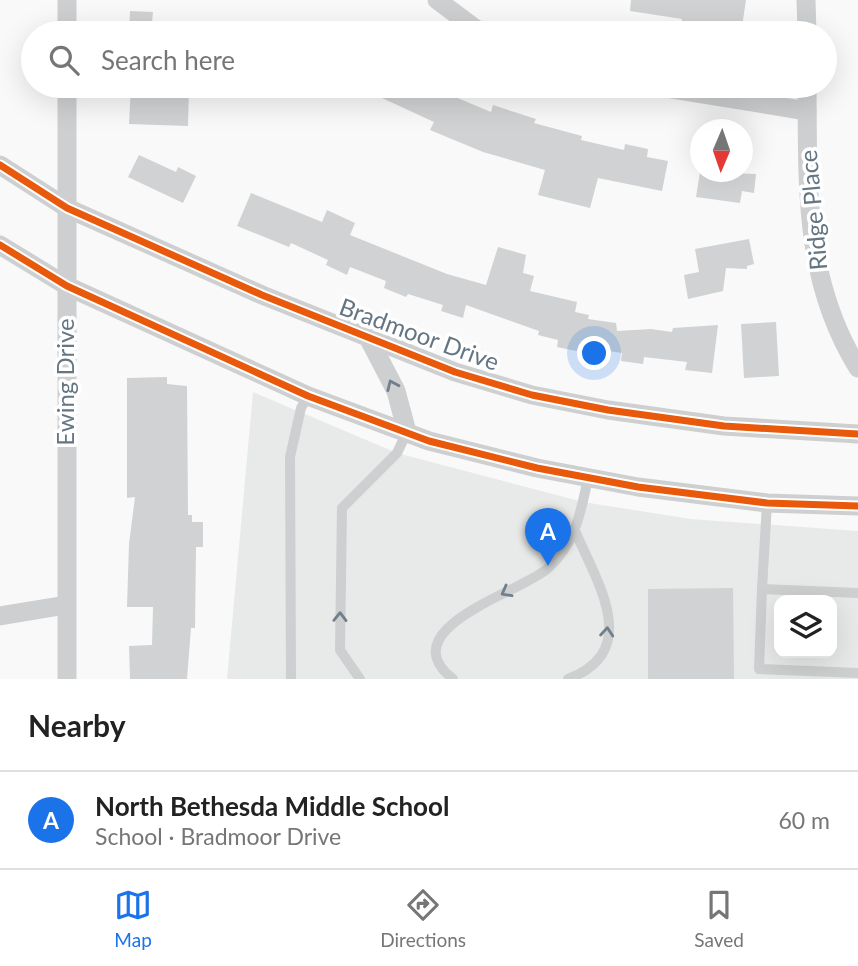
<!DOCTYPE html>
<html lang="en">
<head>
<meta charset="utf-8">
<style>
	body { margin:0; font-family:Lato,sans-serif; background:#f2f2f2; color:#222 }
	.controls { position:absolute; right:21px; bottom:21px; display:grid; overflow:hidden; border-radius:14px; box-shadow:0 7px 28px #0002 }
	.controls button { width:63px; height:63px; display:grid; place-items:center; padding:0; border:0; border-bottom:2px solid #e0e0e0; background:#fff; color:#222; font:35px sans-serif }
	.compass { position:absolute; left:690px; top:119px; width:63px; height:63px; border-radius:50%; background:#fff; box-shadow:0 7px 28px #0002; rotate:182deg }
	.you { position:absolute; left:595px; top:354px; width:24px; height:24px; margin:-18px; border:5px solid #fff; border-radius:50%; background:#1a73e8; box-shadow:0 0 0 10px #1a73e833 }
	.badge { display:grid; place-items:center; width:46px; height:46px; border-radius:50%; background:#1a73e8; color:#fff; font-size:23px; font-weight:700 }
	.pin { position:absolute; translate:-50% -58px; filter:drop-shadow(0 2px 4px #0008) }
	.pin::after { content:''; position:absolute; top:37px; width:24px; height:21px; background:inherit; clip-path:polygon(0 0,100% 0,50% 100%) }
	.list { margin:0; padding:0; list-style:none }
	h2 { display:flex; justify-content:space-between; align-items:center; height:91px; margin:0; padding:0 28px; font-size:30px }
	h2 small { font-size:23px; font-weight:400; color:#767676 }
	.list li { display:grid; grid-template-columns:46px 1fr auto; gap:21px; align-items:center; box-sizing:border-box; height:98px; padding:0 28px; border-top:2px solid #e0e0e0 }
	.list b { display:block; font-size:26px; white-space:nowrap }
	.list p { margin:0; font-size:23px; white-space:nowrap; color:#767676 }
	.list em { font-size:23px; font-style:normal; color:#767676 }
	.icon { flex:none; width:38px; height:38px; fill:none; stroke:currentColor; stroke-width:2; stroke-linecap:round; stroke-linejoin:round }
	.map { position:relative; flex:none; width:858px; height:679px; overflow:hidden }
	.search { position:absolute; background:#fff; box-shadow:0 7px 28px #0002; left:21px; right:21px; top:21px; height:77px; display:flex; align-items:center; gap:18px; box-sizing:border-box; padding:0 24px; border-radius:38px; color:#767676; font-size:26px }
	.sheet { height:189px; background:#fff }
	nav { display:flex; justify-content:space-around; align-items:center; box-sizing:border-box; height:98px; border-top:2px solid #e0e0e0; background:#fff; font-size:19px; color:#767676 }
	nav a { display:grid; justify-items:center; gap:4px }
	nav .on { color:#1a73e8 }
	.map>svg:first-child { display:block }
	.built { fill:#e8e9e9; fill-rule:evenodd }
	.building { fill:#d0d2d3 }
	.lines { fill:none; stroke-linecap:round; stroke-linejoin:round }
	.service { stroke:#cecfd0; stroke-width:10 }
	.minor { stroke:#cecfd0; stroke-width:19 }
	.cycleway-casing { stroke:#fff; stroke-width:11 }
	.cycleway { stroke:#e8590c; stroke-width:7 }
	.oneway { stroke:#707f8b }
	.labels { text-anchor:middle; stroke-width:7; stroke-linejoin:round; paint-order:stroke }
	.street-label { font-size:24px; fill:#657683; stroke:#fff }
</style>
</head>
<body>
<div class="map">
<svg width="858" height="679" viewBox="0 0 858 679">
	<rect width="100%" height="100%" fill="#f9f9f9"/>
	<path class="built" d="M253,392L397,453L583,502L691,519L858,531V679H227ZM779,600H832V653H779Z"/>
	<g class="building">
		<path d="M631,0H746L741,33H717L681,26L682,19L630,11Z"/>
		<path d="M130,11L153,12L151,33H129Z"/>
		<path d="M131,86H189L188,126L129,124Z"/>
		<path d="M356,86H452L448,94L491,112L493,105L536,119L534,123L582,136L581,140L624,150L625,144L648,149L647,157L668,161L662,191L598,178L590,208L538,195L545,170L483,152L430,130L434,122Z"/>
		<path d="M139,155L176,172L178,167L196,176L183,203L128,177Z"/>
		<path d="M700,172L756,174L754,193L742,191L740,203L696,197Z"/>
		<path d="M251,193L322,222L327,210L355,223L350,235L447,274L486,285L498,247L526,255L523,273L534,276L530,291L577,302L575,312L589,315L588,319L616,323L617,331L651,329L672,332L673,328L718,325L712,373L685,370L687,362L644,357L643,364L621,361L622,353L582,347L581,352L557,347L558,340L538,335L539,331L466,305L463,318L441,311L443,305L408,294L406,297L384,288L386,281L350,267L347,275L326,265L328,260L291,243L289,247L237,226Z"/>
		<path d="M749,239L754,264L747,266V269L726,268L723,291L688,299L684,275L699,272L695,249Z"/>
		<path d="M776,322L779,376L744,378L741,324Z"/>
		<path d="M167,377V384L187,386L188,515H192V522H203V547H196L195,628H191L187,679H130L129,646L152,645L153,607H127L129,544L135,497L127,498V378Z"/>
		<path d="M733,588L734,679H648V589Z"/>
	</g>
	<g class="lines">
		<g class="service">
			<path d="M762,589L767,503"/>
			<path d="M858,593L762,589L759,669L858,673"/>
			<path d="M291,679L290,457L301,408L308,396"/>
			<path d="M360,679L340,650L342,508L397,453L407,432"/>
			<path d="M453,679C389,629 521,592 547,569C575,545 581,512 588,478"/>
			<path d="M568,679C642,651 598,584 576,533"/>
		</g>
		<g class="minor">
			<path d="M437,0L476,29L487,33"/>
			<path d="M806,0L807,33"/>
			<path d="M67,33V0"/>
			<path d="M67,86V679"/>
			<path d="M654,86L807,111"/>
			<path d="M807,86C808,186 803,279 858,368"/>
			<path d="M0,165L67,208L262,295L455,372L532,395L608,410L724,426L858,434"/>
			<path d="M0,245L67,286L308,396L429,441L537,468L638,487L767,503L858,506"/>
			<path d="M370,341L396,391L407,432"/>
			<path d="M0,616L66,605"/>
		</g>
		<g class="cycleway-casing">
			<g id="cycleway">
				<path d="M0,165L67,208L262,295L455,372L532,395L608,410L724,426L858,434"/>
				<path d="M0,245L67,286L308,396L429,441L537,468L638,487L767,503L858,506"/>
			</g>
		</g>
		<use href="#cycleway" class="cycleway"/>
	</g>
	<defs><path id="oneway-chevron" d="M-2-3.5L2.5 0L-2 3.5" fill="none" stroke-width="1.6" stroke-linecap="round" stroke-linejoin="round" transform="scale(1.75)"/></defs>
	<g class="oneway">
		<use href="#oneway-chevron" transform="translate(392 385) rotate(-114)"/>
		<use href="#oneway-chevron" transform="translate(506 592) rotate(151)"/>
		<use href="#oneway-chevron" transform="translate(340 617) rotate(-89)"/>
		<use href="#oneway-chevron" transform="translate(607 632) rotate(-85)"/>
	</g>
	<g class="labels">
		<g class="street-label">
			<text transform="translate(814 210) rotate(-95)" y="8">Ridge Place</text>
			<text transform="translate(419 335) rotate(20)" y="8">Bradmoor Drive</text>
			<text transform="translate(66 382) rotate(-90)" y="8">Ewing Drive</text>
		</g>
	</g>
</svg>
<div class="controls">
<button><svg class="icon" aria-label="layers" viewBox="0 0 24 24"><path d="M12 4l9 5-9 5-9-5zM3 14l9 5 9-5"/></svg></button>
</div>
<svg class="compass" viewBox="-18 -18 36 36"><path d="M0-13l5 13h-10z" fill="#e53935"/><path d="M0 13l5-13h-10z" fill="#767676"/></svg>
<div class="you"></div>
<div class="pin badge" style="left:548px;top:566px">A</div>
<div class="search"><svg class="icon" aria-label="search" viewBox="0 0 24 24"><circle cx="10" cy="10" r="6"/><path d="M15 15l6 6"/></svg>Search here</div>
</div>
<section class="sheet">
<h2>Nearby<small></small></h2>
<ul class="list">
<li><span class="badge">A</span><div><b>North Bethesda Middle School</b><p>School · Bradmoor Drive</p></div><em>60 m</em></li>
</ul>
</section>
<nav>
<a class="on"><svg class="icon" aria-label="map" viewBox="0 0 24 24"><path d="M3 6l6-2 6 2 6-2v14l-6 2-6-2-6 2zM9 4v14M15 6v14"/></svg>Map</a>
<a><svg class="icon" aria-label="directions" viewBox="0 0 24 24"><path d="M12 3l9 9-9 9-9-9zM9 14v-3h6M13 9l2 2-2 2"/></svg>Directions</a>
<a><svg class="icon" aria-label="saved" viewBox="0 0 24 24"><path d="M7 4h10v16l-5-4-5 4z"/></svg>Saved</a>
</nav>
</body>
</html>
